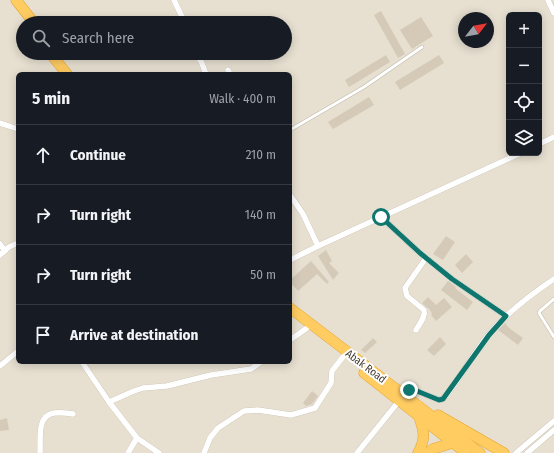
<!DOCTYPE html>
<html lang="en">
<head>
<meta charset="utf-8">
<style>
	body { margin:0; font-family:"Fira Sans Condensed",sans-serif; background:#242831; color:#f1f3f6 }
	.controls { position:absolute; right:12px; top:12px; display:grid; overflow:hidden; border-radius:6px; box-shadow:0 2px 10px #0003 }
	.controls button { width:36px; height:36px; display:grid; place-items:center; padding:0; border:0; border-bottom:1px solid #363941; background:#171b24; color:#f1f3f6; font:20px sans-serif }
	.compass { position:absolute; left:458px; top:12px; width:36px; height:36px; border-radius:50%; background:#171b24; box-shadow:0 2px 10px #0003; rotate:59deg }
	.stop { position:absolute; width:12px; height:12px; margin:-9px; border:3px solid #0f766e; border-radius:50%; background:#fff }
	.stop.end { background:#0f766e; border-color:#fff; box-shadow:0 1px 4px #0008 }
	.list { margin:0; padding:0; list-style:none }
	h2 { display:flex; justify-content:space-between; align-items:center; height:52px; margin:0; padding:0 16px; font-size:17px }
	h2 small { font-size:13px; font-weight:400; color:#9ea1a6 }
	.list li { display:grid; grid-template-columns:26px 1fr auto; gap:12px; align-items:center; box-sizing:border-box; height:60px; padding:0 16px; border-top:1px solid #363941 }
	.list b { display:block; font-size:15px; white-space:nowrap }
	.list em { font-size:13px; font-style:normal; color:#9ea1a6 }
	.icon { flex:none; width:22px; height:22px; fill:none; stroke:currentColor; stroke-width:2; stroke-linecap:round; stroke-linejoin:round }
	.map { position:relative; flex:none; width:554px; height:453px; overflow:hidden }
	.search { position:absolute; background:#171b24; box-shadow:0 2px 10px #0003; left:16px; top:16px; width:276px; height:44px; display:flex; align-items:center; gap:10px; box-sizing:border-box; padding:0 14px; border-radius:22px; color:#9ea1a6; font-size:15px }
	.panel { position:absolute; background:#171b24; box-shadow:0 2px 10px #0003; left:16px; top:72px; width:276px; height:292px; border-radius:6px }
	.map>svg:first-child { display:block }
	.residential { fill:#e7e0d1; fill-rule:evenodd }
	.building { fill:#d5cab8 }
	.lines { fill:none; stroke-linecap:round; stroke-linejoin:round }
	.lane-casing { stroke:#c1b9a8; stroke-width:4 }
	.street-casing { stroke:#c1b9a8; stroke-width:6 }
	.highway-casing { stroke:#e6a22a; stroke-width:11 }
	.lane { stroke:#fff; stroke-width:3 }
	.street { stroke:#fff; stroke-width:5.5 }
	.highway { stroke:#ffcc62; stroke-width:10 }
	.route { stroke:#0f766e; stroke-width:5 }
	.labels { text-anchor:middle; stroke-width:4; stroke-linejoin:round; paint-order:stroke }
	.street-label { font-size:11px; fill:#453e33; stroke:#fff }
</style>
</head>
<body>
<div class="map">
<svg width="554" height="453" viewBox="0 0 554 453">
	<rect width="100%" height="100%" fill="#f3eee3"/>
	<path class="residential" d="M0,0H554V453H0ZM509,15H539V153H509ZM464,18H488V42H464ZM23,23H285V53H23ZM18,74H290V362H18Z"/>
	<g class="building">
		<path d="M381,11L405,54L398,58L374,15Z"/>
		<path d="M421,17L433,36L412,49L400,30Z"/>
		<path d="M386,55L390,62L349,87L345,80Z"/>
		<path d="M439,55L444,63L400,90L395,82Z"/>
		<path d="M369,97L374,105L333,129L328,122Z"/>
		<path d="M446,236L455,242L443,260L433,254Z"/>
		<path d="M326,250L332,261L329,263L339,273L333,280L318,256Z"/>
		<path d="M466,254L473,262L462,273L455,265Z"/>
		<path d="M311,261L329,282L327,284L317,274L298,291L290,282V280Z"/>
		<path d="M448,281L456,287L455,288L473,302L467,310L441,290Z"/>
		<path d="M428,297L436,305L444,298L452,307L436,321L431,315L432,314L430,310L422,303Z"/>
		<path d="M505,323L509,328L523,338L518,345L498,330Z"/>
		<path d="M440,337L446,344L434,356L427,350Z"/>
		<path d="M373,338L377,342L365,353L361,350Z"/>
		<path d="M312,391L318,396L312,404L306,406L303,403Z"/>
		<path d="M7,418L9,430L0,431V420Z"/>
	</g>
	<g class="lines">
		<g class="lane-casing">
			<g id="lane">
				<path d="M290,130L364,87L422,47"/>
				<path d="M554,299L540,311L539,313L554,337"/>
			</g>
		</g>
		<g class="street-casing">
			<g id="street">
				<path d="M174,0L185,23"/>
				<path d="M548,0L554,13"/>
				<path d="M195,53L201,61L206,74"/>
				<path d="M228,70L230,74"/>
				<path d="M0,123L18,129"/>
				<path d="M539,144L554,137"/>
				<path d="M290,195L303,214L318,246"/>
				<path d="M381,217L420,253L452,279L506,316"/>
				<path d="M0,244L5,251"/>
				<path d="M0,255L9,247L18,243"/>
				<path d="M290,260L318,246L521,153"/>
				<path d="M416,330C419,324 426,317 424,310L407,296L405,288L426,258"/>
				<path d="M290,340L307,328"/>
				<path d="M82,362L109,402L137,438L159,453"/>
				<path d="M0,366L18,351"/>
				<path d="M404,395L412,389L439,400L443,399C460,379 472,355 489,334C508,312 530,295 554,279"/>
				<path d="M109,402L134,391L143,388L167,386L211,375L251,369L261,362"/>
				<path d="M40,453C41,440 36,416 54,413C60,412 67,413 73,414"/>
				<path d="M128,453L137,438"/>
				<path d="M204,453L210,438L218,428L244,411L258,410L291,415L315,408L331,383L332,371L343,357"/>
				<path d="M357,453L399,401"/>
				<path d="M516,453L554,421"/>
				<path d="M527,453L554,430"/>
			</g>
		</g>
		<g class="highway-casing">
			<g id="highway">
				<path d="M16,0L34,23"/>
				<path d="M50,53L67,74"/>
				<path d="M290,308L480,453"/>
				<path d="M364,373L466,453"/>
				<path d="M438,415L504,453"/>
				<path d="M418,453C426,439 424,431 419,417"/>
				<path d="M428,453L433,449L452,443"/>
			</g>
		</g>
		<use href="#lane" class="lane"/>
		<use href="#street" class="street"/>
		<use href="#highway" class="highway"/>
	</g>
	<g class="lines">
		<path class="route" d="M381,217L420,253L452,279L506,316L489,335L443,399L439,400L412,389L409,390"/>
	</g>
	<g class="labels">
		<g class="street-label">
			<text transform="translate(366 366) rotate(37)" y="4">Abak Road</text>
		</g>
	</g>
</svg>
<div class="controls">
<button>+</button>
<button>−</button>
<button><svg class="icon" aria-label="locate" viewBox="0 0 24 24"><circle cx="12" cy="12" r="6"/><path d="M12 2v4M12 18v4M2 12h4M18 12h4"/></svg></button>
<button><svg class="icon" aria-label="layers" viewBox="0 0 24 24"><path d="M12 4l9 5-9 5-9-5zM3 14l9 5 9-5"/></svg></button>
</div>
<svg class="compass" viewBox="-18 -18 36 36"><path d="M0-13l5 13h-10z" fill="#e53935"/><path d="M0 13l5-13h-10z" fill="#9ea1a6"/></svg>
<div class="stop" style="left:381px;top:217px"></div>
<div class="stop end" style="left:409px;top:390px"></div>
<div class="search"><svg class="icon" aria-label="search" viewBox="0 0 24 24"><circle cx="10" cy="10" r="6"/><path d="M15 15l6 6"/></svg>Search here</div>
<section class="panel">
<h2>5 min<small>Walk · 400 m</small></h2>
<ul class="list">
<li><svg class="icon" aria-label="ahead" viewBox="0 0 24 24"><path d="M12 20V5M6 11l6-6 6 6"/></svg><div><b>Continue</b></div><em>210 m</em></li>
<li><svg class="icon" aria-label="right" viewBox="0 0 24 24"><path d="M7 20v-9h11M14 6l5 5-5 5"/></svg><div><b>Turn right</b></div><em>140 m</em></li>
<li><svg class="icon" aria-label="right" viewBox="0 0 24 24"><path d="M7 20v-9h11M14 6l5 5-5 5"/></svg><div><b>Turn right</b></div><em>50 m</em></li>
<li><svg class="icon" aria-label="arrive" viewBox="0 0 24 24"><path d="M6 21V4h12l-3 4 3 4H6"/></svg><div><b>Arrive at destination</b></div></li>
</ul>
</section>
</div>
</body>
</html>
